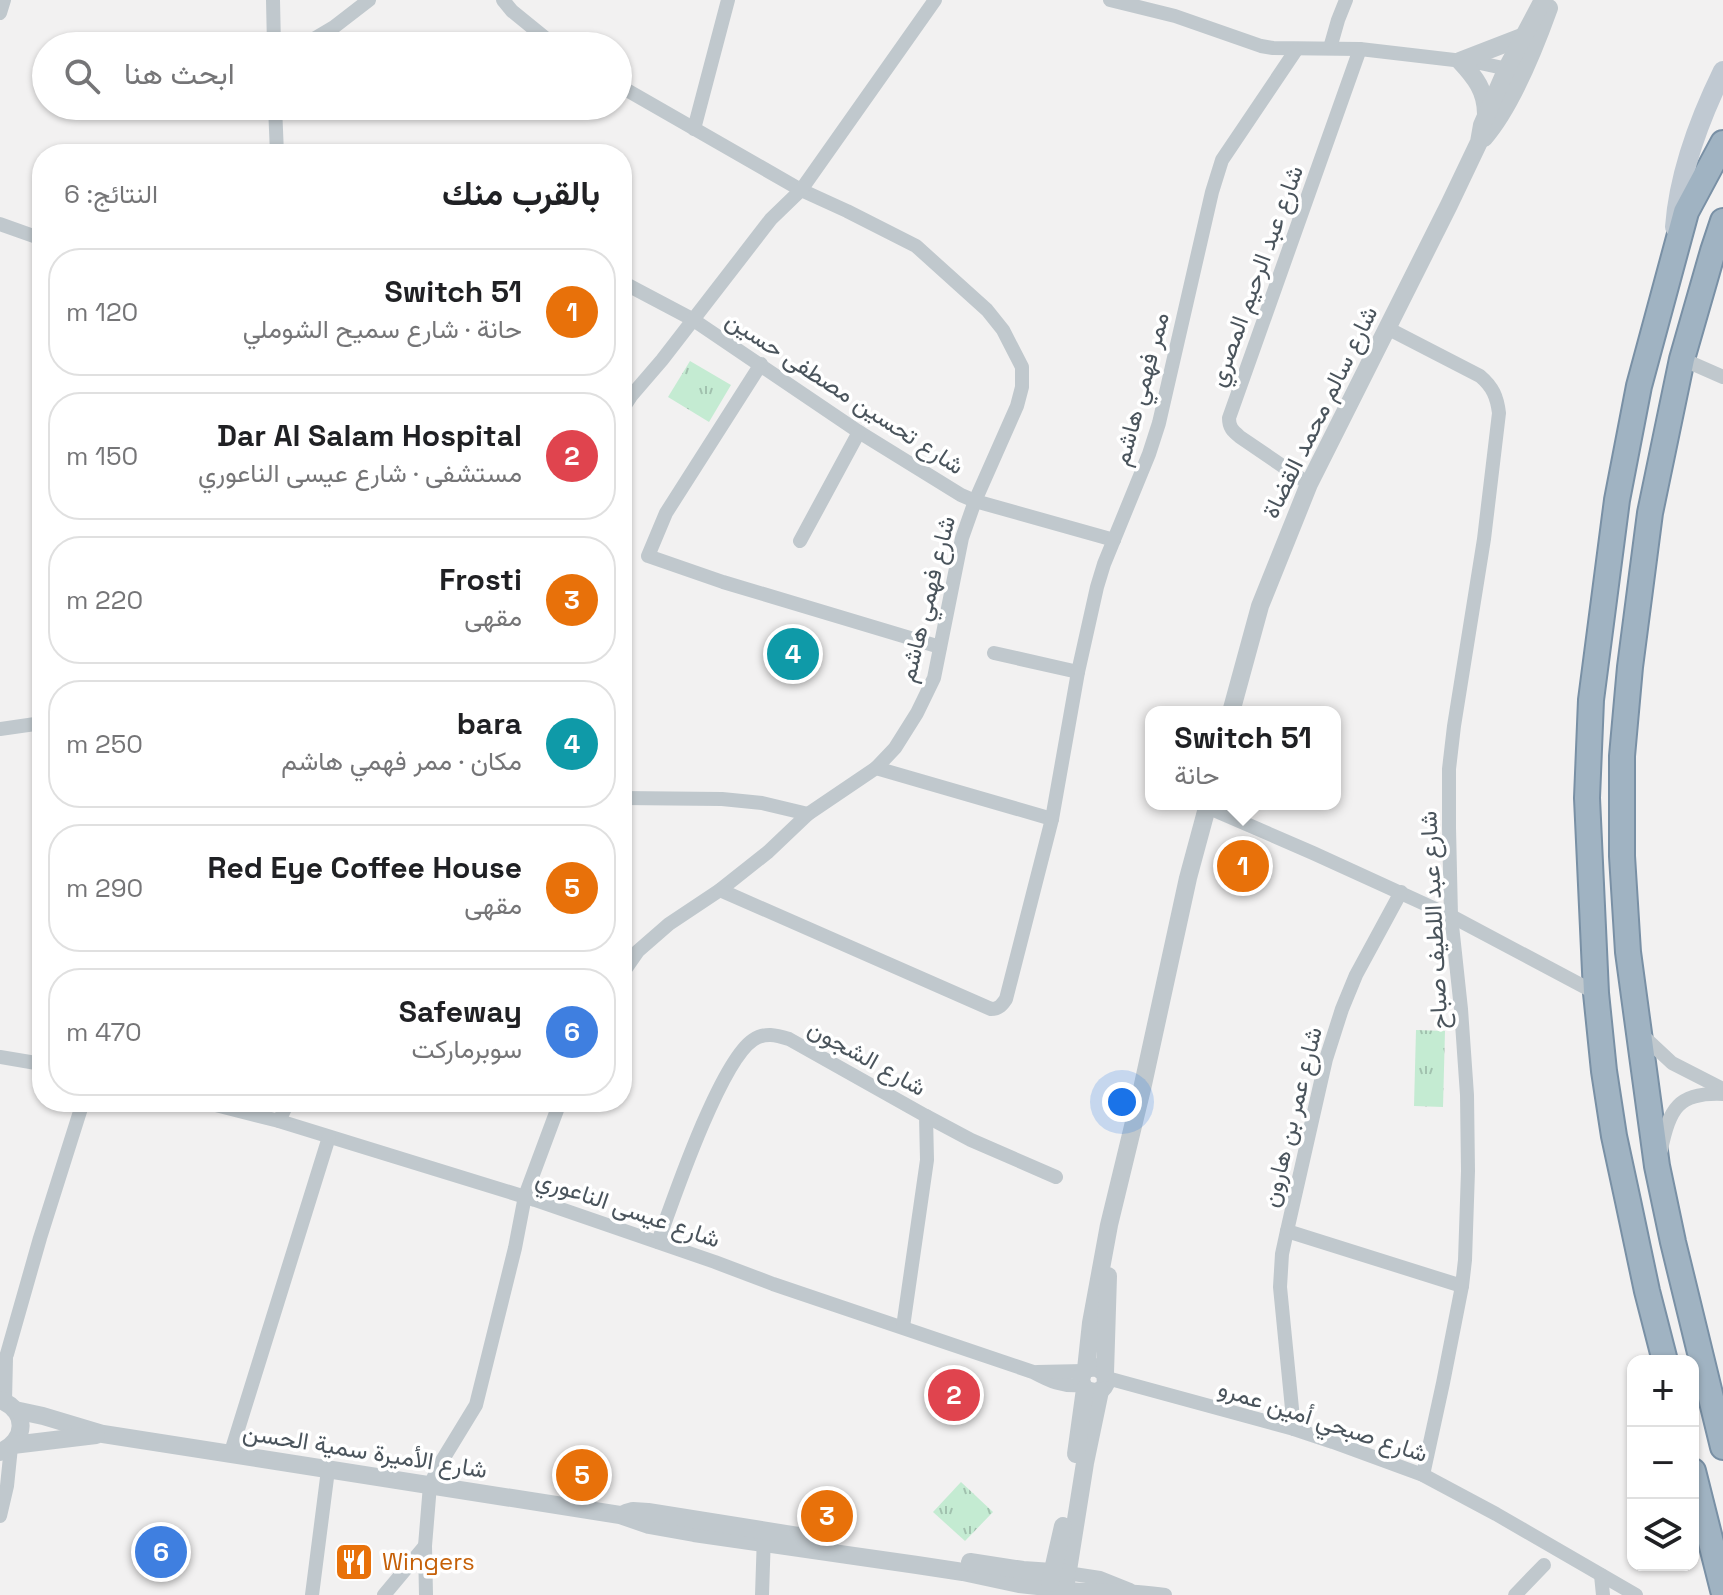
<!DOCTYPE html>
<html lang="ar">
<head>
<meta charset="utf-8">
<style>
	body { margin:0; font-family:"Space Grotesk",Vazirmatn,sans-serif; background:#f6f6f6; color:#202124; direction:rtl }
	.controls { position:absolute; right:24px; bottom:24px; display:grid; overflow:hidden; border-radius:16px; box-shadow:0 2px 6px #0004 }
	.controls button { width:72px; height:72px; display:grid; place-items:center; padding:0; border:0; border-bottom:2px solid #e0e0e0; background:#fff; color:#202124; font:40px sans-serif }
	.you { position:absolute; left:1122px; top:1102px; width:28px; height:28px; margin:-20px; border:6px solid #fff; border-radius:50%; background:#1a73e8; box-shadow:0 0 0 12px #1a73e833 }
	.badge { display:grid; place-items:center; width:52px; height:52px; border-radius:50%; background:#2d7bd0; color:#fff; font-size:26px; font-weight:700 }
	.pin { position:absolute; translate:-50% -50%; border:4px solid #fff; box-shadow:0 2px 8px #0006 }
	.popup { position:absolute; left:1145px; top:706px; width:196px; height:104px; box-sizing:border-box; display:grid; place-content:center; border-radius:16px; background:#fff; filter:drop-shadow(0 2px 6px #0005); font-size:26px; white-space:nowrap; color:#757577 }
	.popup b { font-size:30px; color:#202124 }
	.popup::after { content:''; position:absolute; left:50%; top:100%; margin-left:-16px; border:16px solid transparent; border-top-color:#fff }
	.list { margin:0; padding:0; list-style:none }
	h2 { display:flex; justify-content:space-between; align-items:center; height:104px; margin:0; padding:0 32px; font-size:34px }
	h2 small { font-size:26px; font-weight:400; color:#757577 }
	.list li { display:grid; grid-template-columns:52px 1fr auto; gap:24px; align-items:center; box-sizing:border-box; height:128px; margin:0 16px 16px; padding:0 16px; border:2px solid #e0e0e0; border-radius:32px }
	.list b { display:block; font-size:30px; white-space:nowrap }
	.list p { margin:0; font-size:26px; white-space:nowrap; color:#757577 }
	.list em { font-size:26px; font-style:normal; color:#757577 }
	.icon { flex:none; width:44px; height:44px; fill:none; stroke:currentColor; stroke-width:2; stroke-linecap:round; stroke-linejoin:round }
	.map { position:relative; flex:none; width:1723px; height:1595px; overflow:hidden; direction:ltr }
	.search { position:absolute; background:#fff; box-shadow:0 2px 6px #0004; left:32px; top:32px; width:600px; height:88px; display:flex; align-items:center; gap:20px; box-sizing:border-box; padding:0 28px; border-radius:44px; color:#757577; font-size:30px }
	.panel { position:absolute; background:#fff; box-shadow:0 2px 6px #0004; left:32px; top:144px; width:600px; height:968px; border-radius:32px; direction:rtl }
	.map>svg:first-child { display:block }
	.grass { fill:url(#grass-tufts) }
	.lines { fill:none; stroke-linecap:round; stroke-linejoin:round }
	.trunk-casing { stroke:#7990a5; stroke-width:28 }
	.minor { stroke:#c0c8cd; stroke-width:14 }
	.tertiary { stroke:#c0c8cd; stroke-width:18 }
	.secondary { stroke:#c0c9d2; stroke-width:20 }
	.trunk { stroke:#a0b3c2; stroke-width:24 }
	.labels { text-anchor:middle; stroke-width:7; stroke-linejoin:round; paint-order:stroke }
	.street-label { font-size:24px; fill:#4a545c; stroke:#fff }
	.food-label { font-size:24px; fill:#c56008; stroke:#fff; text-anchor:start }
</style>
</head>
<body>
<div class="map">
<svg width="1723" height="1595" viewBox="0 0 1723 1595">
	<defs>
		<pattern id="grass-tufts" width="24" height="20" patternUnits="userSpaceOnUse" patternTransform="scale(2)"><rect width="24" height="20" fill="#c4ebd2"/><path d="M3 7l-1-3M5 7V3M7 7l1-3M15 17l-1-3M17 17v-4M19 17l1-3" fill="none" stroke="#a1c1ae"/></pattern>
	</defs>
	<rect width="100%" height="100%" fill="#f2f1f1"/>
	<g class="grass">
		<path d="M690,361L731,385L709,422L668,397Z"/>
		<path d="M1416,1030L1445,1031L1443,1107L1414,1106Z"/>
		<path d="M961,1482L993,1512L965,1541L933,1512Z"/>
	</g>
	<g class="lines">
		<g class="trunk-casing">
			<g id="trunk">
				<path d="M1723,221L1713,251L1682,359L1650,513L1630,667L1622,756V856L1628,952L1657,1166L1673,1242L1723,1447"/>
				<path d="M1665,1361L1647,1291L1628,1201L1614,1136L1604,1071L1596,993L1587,798L1591,700L1617,500L1639,386L1686,212L1723,143"/>
				<path d="M1693,1471L1723,1590"/>
			</g>
		</g>
		<g class="minor">
			<path d="M273,0L274,46"/>
			<path d="M503,0L512,11L555,46"/>
			<path d="M1110,0L1175,16L1261,46L1273,48L1360,49L1480,63L1517,71"/>
			<path d="M0,13L4,0"/>
			<path d="M302,46L334,27L369,0"/>
			<path d="M1330,48L1338,20L1346,0"/>
			<path d="M618,85L801,190L847,211L916,246L987,310L1003,330L1022,367V387L1017,406L975,501L962,538L934,678L917,713L895,748L876,768L808,814L768,852L720,890L669,924L638,951L622,974"/>
			<path d="M275,106L277,154"/>
			<path d="M694,129L728,0"/>
			<path d="M0,224L42,239"/>
			<path d="M622,282L692,319L859,432L961,495L975,501L1114,540"/>
			<path d="M1387,328L1480,376C1493,387 1497,397 1499,413L1484,539L1454,726L1449,769V828L1451,916L1461,1009L1467,1095L1468,1171L1465,1260L1462,1286L1443,1383L1423,1475"/>
			<path d="M1682,359L1723,377"/>
			<path d="M761,364L666,513L648,556L723,582L940,647"/>
			<path d="M622,410L631,396L662,360L771,219L801,190L935,0"/>
			<path d="M1309,484L1240,437C1233,431 1229,428 1229,418L1360,49"/>
			<path d="M800,541L859,432"/>
			<path d="M994,653L1078,672"/>
			<path d="M0,729L42,723"/>
			<path d="M876,768L1052,819"/>
			<path d="M622,798L722,799L762,803L808,814"/>
			<path d="M1207,807L1313,853L1451,916L1596,993"/>
			<path d="M720,890L991,1009C999,1009 1002,1005 1006,999L1052,819L1078,672L1097,587L1104,564L1149,454L1159,423L1212,192L1222,160L1296,50"/>
			<path d="M1401,892L1356,975L1342,1009L1326,1059L1287,1231L1462,1286"/>
			<path d="M1641,1034L1672,1063L1723,1089"/>
			<path d="M0,1057L42,1064"/>
			<path d="M204,1102L279,1121L535,1200L715,1262L773,1284L1033,1372C1050,1381 1062,1387 1082,1385"/>
			<path d="M926,1116L971,1140L1056,1177"/>
			<path d="M279,1121L288,1102"/>
			<path d="M1661,1150C1669,1109 1678,1092 1723,1094"/>
			<path d="M1287,1231L1282,1254L1280,1287L1294,1429"/>
			<path d="M658,1242C673,1200 720,1062 753,1040C765,1032 776,1035 789,1039L926,1116L927,1160L903,1327"/>
			<path d="M0,1369L7,1354L40,1238L83,1102"/>
			<path d="M1037,1372L1084,1371"/>
			<path d="M1107,1378L1294,1429L1333,1442L1423,1475L1496,1514L1636,1595"/>
			<path d="M5,1401L6,1358"/>
			<path d="M230,1455L329,1137"/>
			<path d="M0,1516L7,1486L11,1447"/>
			<path d="M1067,1573L1100,1578L1130,1590"/>
			<path d="M1601,1575L1603,1595"/>
			<path d="M1065,1589C1098,1591 1132,1590 1165,1595"/>
			<path d="M312,1595L328,1470"/>
			<path d="M384,1595L425,1546"/>
			<path d="M426,1595L425,1546L430,1485L440,1464L476,1405L515,1248L525,1196L560,1102"/>
			<path d="M762,1595L764,1535"/>
			<path d="M1515,1595L1544,1565"/>
		</g>
		<g class="tertiary">
			<path d="M1486,114C1486,91 1475,77 1460,61L1522,37"/>
			<path d="M1484,138C1511,107 1535,47 1549,8"/>
			<path d="M1231,712L1260,606L1309,484L1449,205L1479,142L1482,125L1507,68L1543,0"/>
			<path d="M1086,1369L1096,1367L1105,1373L1106,1383C1102,1392 1095,1394 1085,1389C1080,1382 1080,1376 1086,1369L1091,1323L1109,1225L1142,1089L1188,878L1208,804"/>
			<path d="M1105,1373L1108,1276"/>
			<path d="M0,1400C28,1411 27,1441 0,1452"/>
			<path d="M15,1410L43,1416L103,1434L620,1515L649,1525L694,1533L917,1565L963,1572L1019,1584L1065,1589L1085,1463L1100,1391"/>
			<path d="M13,1445L96,1435"/>
			<path d="M1076,1454L1085,1389"/>
			<path d="M626,1513L633,1511L648,1512L830,1541"/>
			<path d="M970,1562L1023,1570L1067,1573"/>
			<path d="M1050,1583L1063,1526"/>
		</g>
		<path class="secondary" d="M1675,227C1679,173 1699,120 1723,71"/>
		<use href="#trunk" class="trunk"/>
	</g>
	<defs>
		<g id="restaurant-square" transform="scale(2)"><rect x="-9" y="-9" width="18" height="18" rx="4" fill="#e8710a" stroke="#fff"/><path d="M-5-6h1v4h1v-4h1v4h1v-4h1v5L-1.5 .5V6h-2V.5L-5-1ZM5-6V6H3V1.5H1.5Q1.5-4 5-6Z" fill="#fff"/></g>
	</defs>
	<g fill-rule="evenodd">
		<use href="#restaurant-square" x="354" y="1562"/>
	</g>
	<g class="labels">
		<g class="street-label">
			<text transform="translate(1256 276) rotate(-70)" y="8">شارع عبد الرحيم المصري</text>
			<text transform="translate(1141 389) rotate(-75)" y="8">ممر فهمي هاشم</text>
			<text transform="translate(845 393) rotate(33)" y="8">شارع تحسين مصطفى حسين</text>
			<text transform="translate(1320 412) rotate(-64)" y="8">شارع سالم محمد القضاة</text>
			<text transform="translate(927 599) rotate(-76)" y="8">شارع فهمي هاشم</text>
			<text transform="translate(1434 920) rotate(-93)" y="8">شارع عبد اللطيف صباح</text>
			<text transform="translate(867 1058) rotate(29)" y="8">شارع الشجون</text>
			<text transform="translate(1292 1117) rotate(-76)" y="8">شارع عمر بن هارون</text>
			<text transform="translate(628 1209) rotate(19)" y="8">شارع عيسى الناعوري</text>
			<text transform="translate(1323 1421) rotate(18)" y="8">شارع صبحي أمين عمرو</text>
			<text transform="translate(365 1451) rotate(9)" y="8">شارع الأميرة سمية الحسن</text>
		</g>
		<g class="food-label">
			<text x="382" y="1570">Wingers</text>
		</g>
	</g>
</svg>
<div class="controls">
<button>+</button>
<button>−</button>
<button><svg class="icon" aria-label="layers" viewBox="0 0 24 24"><path d="M12 4l9 5-9 5-9-5zM3 14l9 5 9-5"/></svg></button>
</div>
<div class="you"></div>
<div class="pin badge" style="left:1243px;top:866px;background:#e8710a">1</div>
<div class="popup"><b>Switch 51</b>حانة</div>
<div class="pin badge" style="left:954px;top:1395px;background:#e0444e">2</div>
<div class="pin badge" style="left:827px;top:1516px;background:#e8710a">3</div>
<div class="pin badge" style="left:793px;top:654px;background:#0f9aa8">4</div>
<div class="pin badge" style="left:582px;top:1475px;background:#e8710a">5</div>
<div class="pin badge" style="left:161px;top:1552px;background:#3f7fe0">6</div>
<div class="search"><svg class="icon" aria-label="search" viewBox="0 0 24 24"><circle cx="10" cy="10" r="6"/><path d="M15 15l6 6"/></svg>ابحث هنا</div>
<section class="panel">
<h2>بالقرب منك<small>النتائج: 6</small></h2>
<ul class="list">
<li><span class="badge" style="background:#e8710a">1</span><div><b>Switch 51</b><p>حانة · شارع سميح الشوملي</p></div><em>120 m</em></li>
<li><span class="badge" style="background:#e0444e">2</span><div><b>Dar Al Salam Hospital</b><p>مستشفى · شارع عيسى الناعوري</p></div><em>150 m</em></li>
<li><span class="badge" style="background:#e8710a">3</span><div><b>Frosti</b><p>مقهى</p></div><em>220 m</em></li>
<li><span class="badge" style="background:#0f9aa8">4</span><div><b>bara</b><p>مكان · ممر فهمي هاشم</p></div><em>250 m</em></li>
<li><span class="badge" style="background:#e8710a">5</span><div><b>Red Eye Coffee House</b><p>مقهى</p></div><em>290 m</em></li>
<li><span class="badge" style="background:#3f7fe0">6</span><div><b>Safeway</b><p>سوبرماركت</p></div><em>470 m</em></li>
</ul>
</section>
</div>
</body>
</html>
